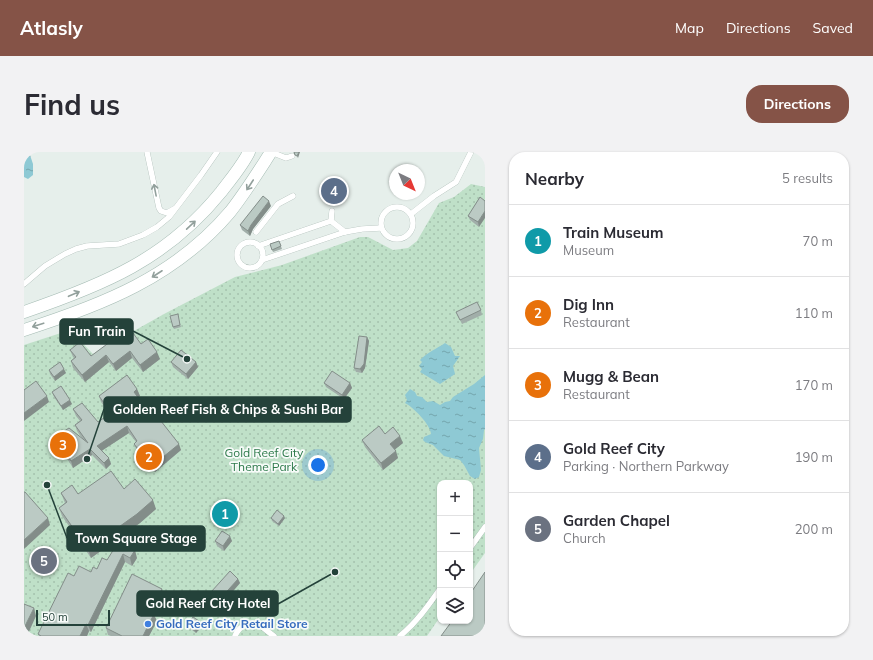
<!DOCTYPE html>
<html lang="en">
<head>
<meta charset="utf-8">
<style>
	body { margin:0; font-family:Mulish,sans-serif; background:#f2f2f3; color:#2b2b33 }
	.controls { position:absolute; right:12px; bottom:12px; display:grid; overflow:hidden; border-radius:8px; box-shadow:0 1px 3px #0004 }
	.controls button { width:36px; height:36px; display:grid; place-items:center; padding:0; border:0; border-bottom:1px solid #e1e1e2; background:#fff; color:#2b2b33; font:20px sans-serif }
	.compass { position:absolute; left:365px; top:12px; width:36px; height:36px; border-radius:50%; background:#fff; box-shadow:0 1px 3px #0004; rotate:137deg }
	.scale { position:absolute; left:12px; bottom:10px; width:74px; box-sizing:border-box; padding-left:4px; border:2px solid #24423a; border-top:0; font-size:11px; line-height:14px; white-space:nowrap; color:#24423a; -webkit-text-stroke:3px #f7fbf9; paint-order:stroke }
	.you { position:absolute; left:294px; top:313px; width:14px; height:14px; margin:-10px; border:3px solid #fff; border-radius:50%; background:#1a73e8; box-shadow:0 0 0 6px #1a73e833 }
	.badge { display:grid; place-items:center; width:26px; height:26px; border-radius:50%; background:#855347; color:#fff; font-size:13px; font-weight:700 }
	.pin { position:absolute; translate:-50% -50%; border:2px solid #fff; box-shadow:0 1px 4px #0006 }
	.list { margin:0; padding:0; list-style:none }
	h2 { display:flex; justify-content:space-between; align-items:center; height:52px; margin:0; padding:0 16px; font-size:17px }
	h2 small { font-size:13px; font-weight:400; color:#7c7c81 }
	.list li { display:grid; grid-template-columns:26px 1fr auto; gap:12px; align-items:center; box-sizing:border-box; height:72px; padding:0 16px; border-top:1px solid #e1e1e2 }
	.list b { display:block; font-size:15px; white-space:nowrap }
	.list p { margin:0; font-size:13px; white-space:nowrap; color:#7c7c81 }
	.list em { font-size:13px; font-style:normal; color:#7c7c81 }
	.icon { flex:none; width:22px; height:22px; fill:none; stroke:currentColor; stroke-width:2; stroke-linecap:round; stroke-linejoin:round }
	.map { position:relative; flex:none; width:461px; height:484px; overflow:hidden; border-radius:16px }
	header { display:flex; align-items:center; gap:24px; box-sizing:border-box; height:56px; padding:0 20px; background:#855347; color:#fff }
	header strong { font-size:19px }
	nav { display:flex; gap:22px; margin-inline-start:auto; font-size:14px }
	.intro { display:flex; align-items:center; justify-content:space-between; box-sizing:border-box; height:96px; padding:0 24px }
	h1 { margin:0; font-size:28px }
	.button { padding:10px 18px; border-radius:16px; background:#855347; color:#fff; font-size:14px; font-weight:700 }
	main { display:flex; gap:24px; padding:0 24px }
	aside { flex:1; background:#fff; border-radius:16px; box-shadow:0 1px 3px #0004 }
	.map>svg:first-child { display:block }
	.park { fill:url(#park-dots) }
	.water { fill:url(#water-ripples) }
	.lines { fill:none; stroke-linecap:round; stroke-linejoin:round }
	.service-casing { stroke:#a8b8b2; stroke-width:6 }
	.secondary-casing { stroke:#a4bbb3; stroke-width:13 }
	.service { stroke:#fff; stroke-width:5.5 }
	.secondary { stroke:#fff; stroke-width:12 }
	.wall { fill:#a1aea9 }
	.shaded-wall { fill:#838d89 }
	.building { fill:#bbcac4; stroke:#838d89 }
	.oneway { stroke:#92a09c }
	.shop-dot { fill:#3f7fe0; stroke:#f7fbf9; stroke-width:1.5 }
	.labels { text-anchor:middle; stroke-width:3.5; stroke-linejoin:round; paint-order:stroke }
	.park-label { font-size:12px; fill:#2d7a4b; stroke:#f7fbf9 }
	.shop-label { font-size:12px; font-weight:bold; fill:#366cbe; stroke:#f7fbf9; text-anchor:start }
	.leader { fill:none; stroke:#24423a; stroke-width:1.5 }
	.callout-dot { fill:#24423a; stroke:#f7fbf9; stroke-width:1.5 }
	.callout { fill:#24423a; stroke:#24423a; stroke-width:1.5 }
	.callout-label { font-size:13px; text-anchor:middle; font-weight:bold; fill:#fff }
</style>
</head>
<body>
<header>
<strong>Atlasly</strong>
<nav><a>Map</a><a>Directions</a><a>Saved</a></nav>
</header>
<div class="intro"><h1>Find us</h1><a class="button">Directions</a></div>
<main>
<div class="map">
<svg width="461" height="484" viewBox="0 0 461 484">
	<defs>
		<pattern id="park-dots" width="8" height="8" patternUnits="userSpaceOnUse"><rect width="8" height="8" fill="#bfe0c8"/><path d="M2 2h.1M6 6h.1" fill="none" stroke="#a4c1ad" stroke-width="1.8" stroke-linecap="round"/></pattern>
		<pattern id="water-ripples" width="26" height="14" patternUnits="userSpaceOnUse"><rect width="26" height="14" fill="#8ec9d4"/><path d="M2 4q2-2 4 0t4 0M15 11q2-2 4 0t4 0" fill="none" stroke="#74a5ad"/></pattern>
	</defs>
	<rect width="100%" height="100%" fill="#e6efeb"/>
	<path class="park" d="M447,32L461,35V401L446,422V331H416V465L403,484H0V193L46,178L69,202L140,162L211,125L258,113L336,85H344L369,98L384,96L393,89L415,51L430,45Z"/>
	<g class="water">
		<path d="M0,0H5L9,12V23L4,27L0,25Z"/>
		<path d="M421,191L427,195L431,204H436L429,214L431,222L416,232L396,220L398,217L395,214L398,210L396,208C404,200 412,197 421,191Z"/>
		<path d="M461,223V277L460,278L459,287L455,296L457,318L455,325L451,327L446,324L440,313L436,308L420,304L409,293L401,290L399,288L400,285L407,282C407,273 389,255 381,251L383,248L381,243L386,237L391,240L393,244L398,245L403,250L409,249L416,253L421,250L426,249L429,245L450,232Z"/>
	</g>
	<g class="lines">
		<g class="service-casing">
			<g id="service">
				<path d="M123,0L135,56L137,59L143,61L150,57"/>
				<path d="M247,0L262,6L268,4"/>
				<circle cx="373" cy="71" r="16"/>
				<path d="M387,62L410,44L432,30L447,0"/>
				<path d="M307,69L321,80"/>
				<path d="M232,80L254,52L269,44"/>
				<circle cx="226" cy="103" r="13"/>
				<path d="M234,94L307,69L308,59"/>
				<path d="M238,108L321,80L338,77L357,76"/>
				<path d="M0,132L21,114L41,102L52,97L63,94L95,92L119,83L133,75L145,65L177,23L193,0"/>
				<path d="M446,396L461,375"/>
				<path d="M211,484C215,474 227,467 237,474C242,478 245,481 250,484"/>
				<path d="M376,484C392,471 404,454 416,437"/>
			</g>
		</g>
		<g class="secondary-casing">
			<g id="secondary">
				<path d="M0,160C79,133 143,107 197,40C207,27 218,14 225,0"/>
				<path d="M0,178C78,153 151,125 206,60C221,41 234,20 247,0"/>
			</g>
		</g>
		<use href="#service" class="service"/>
		<use href="#secondary" class="secondary"/>
	</g>
	<g class="wall">
		<path d="M456,45L455,75L446,68L444,64Z"/>
		<path d="M247,54L229,77L226,84L218,78L216,73Z"/>
		<path d="M255,89L258,97L249,100L246,92Z"/>
		<path d="M457,158L458,163L438,172L432,160Z"/>
		<path d="M154,164L157,175L150,177L149,175Z"/>
		<path d="M343,185L345,189L341,216L338,221L332,220L330,216Z"/>
		<path d="M98,189L117,192L136,207L119,220L108,206L92,219L85,210L61,230L49,216L47,209L50,206L49,205L46,198L67,204Z"/>
		<path d="M147,210H172L174,215L164,227L149,215Z"/>
		<path d="M25,218L42,221L31,229L26,222Z"/>
		<path d="M300,231H326L328,236L320,247L302,235Z"/>
		<path d="M113,237L116,244L114,245L124,259L157,298L131,320L113,298L110,292L112,290L105,281L78,298L87,312L82,317L68,303L49,316L34,292L31,285L59,288L53,279L51,273L56,269L52,264L49,257L74,270L86,262L77,250L75,244Z"/>
		<path d="M28,240L48,252L39,258L30,245Z"/>
		<path d="M361,282L379,291L370,298L374,306L359,318L341,295L338,288Z"/>
		<path d="M100,337L132,357L116,371L67,406L38,364L35,356L41,351L37,341L54,342Z"/>
		<path d="M247,366H261L255,374L248,369Z"/>
		<path d="M95,389L113,406L108,414L101,410L67,480L65,479L63,484H15L14,482L50,424L67,420L73,417L83,408Z"/>
		<path d="M191,389H208L200,399L193,394Z"/>
		<path d="M214,427L216,431L198,452L189,444L187,440Z"/>
		<path d="M140,444L130,463L133,469L125,484H87L84,483L82,476Z"/>
		<path d="M163,473L178,474L172,481L164,475Z"/>
	</g>
	<g class="shaded-wall">
		<path d="M275,0H276L274,6L273,4Z"/>
		<path d="M245,49L247,54L229,77L226,84L224,79L227,73Z"/>
		<path d="M461,59V66L455,75L454,70Z"/>
		<path d="M343,185L345,189L341,216L338,221L336,217Z"/>
		<path d="M106,199L108,206L92,219L89,212Z"/>
		<path d="M133,200L136,207L119,220L116,213Z"/>
		<path d="M82,203L85,210L61,230L58,223Z"/>
		<path d="M172,210L174,215L164,227L162,222Z"/>
		<path d="M40,217L42,221L31,229L30,225Z"/>
		<path d="M326,231L328,236L320,247L318,243Z"/>
		<path d="M113,237L116,244L112,246L110,240Z"/>
		<path d="M23,244L25,250L0,269V261Z"/>
		<path d="M46,248L48,252L39,258L37,254Z"/>
		<path d="M103,274L105,281L76,300L73,294Z"/>
		<path d="M376,284L379,291L369,299L366,292Z"/>
		<path d="M155,292L157,298L131,320L128,314Z"/>
		<path d="M66,297L68,303L49,316L47,309Z"/>
		<path d="M372,299L374,306L359,318L357,311Z"/>
		<path d="M85,306L87,312L82,317L80,311Z"/>
		<path d="M129,348L132,357L116,371L67,406L64,397Z"/>
		<path d="M260,364L261,366L255,374L254,372Z"/>
		<path d="M24,366L26,373L0,397V388Z"/>
		<path d="M206,384L208,389L200,399L199,394Z"/>
		<path d="M111,398L113,406L108,414L106,406Z"/>
		<path d="M99,402L101,410L67,480L64,473Z"/>
		<path d="M214,427L216,431L198,452L196,447Z"/>
		<path d="M138,437L140,444L130,463L133,469L125,484H119L126,460Z"/>
		<path d="M10,456L12,464L3,484H2L0,479V476Z"/>
		<path d="M178,471V474L172,481L171,479Z"/>
		<path d="M62,472L65,479L63,484H56Z"/>
	</g>
	<g class="building">
		<path d="M270,0H275L273,4L271,3Z"/>
		<path d="M239,44L245,49L227,73L224,79L216,73Z"/>
		<path d="M456,45L461,49V59L454,70L444,64Z"/>
		<path d="M255,89L257,94L248,98L246,92Z"/>
		<path d="M453,150L457,158L436,168L432,160Z"/>
		<path d="M154,162L156,173L149,175L146,164Z"/>
		<path d="M109,181L117,192L124,187L133,200L116,213L106,199L89,212L82,203L58,223L47,209L52,205L46,198L56,190L67,204L94,184L98,189Z"/>
		<path d="M335,184L343,185L340,212L336,217L330,216Z"/>
		<path d="M157,198L172,210L162,222L147,210Z"/>
		<path d="M36,210L40,217L30,225L25,218Z"/>
		<path d="M308,219L326,231L318,243L300,231Z"/>
		<path d="M103,223L113,237L110,240L124,259L125,258L133,264L155,292L128,314L110,292L113,289L103,274L73,294L85,306L80,311L66,297L47,309L31,285L45,276L64,291L51,273L58,268L49,257L58,251L74,270L87,261L75,244Z"/>
		<path d="M12,229L23,244L0,261V238Z"/>
		<path d="M37,234L46,248L37,254L28,240Z"/>
		<path d="M355,274L361,282L369,275L376,284L366,292L372,299L357,311L338,288Z"/>
		<path d="M87,319L100,337L111,327L129,348L113,362L64,397L35,356L43,350L37,341L48,333L54,342Z"/>
		<path d="M0,340H1L24,366L0,388Z"/>
		<path d="M253,358L260,364L254,372L247,366Z"/>
		<path d="M198,379L206,384L199,394L191,389Z"/>
		<path d="M95,389L111,398L106,406L99,402L64,473L62,472L56,484H17L14,482L44,421L50,424L55,414L67,420L69,415L73,417L78,406L83,408Z"/>
		<path d="M206,419L214,427L196,447L187,440Z"/>
		<path d="M461,420V484H417L428,469H446V442Z"/>
		<path d="M108,422L138,437L126,460L130,462L119,484H98L82,476Z"/>
		<path d="M0,452L10,456L0,476Z"/>
		<path d="M169,465L178,471L171,479L163,473Z"/>
	</g>
	<defs><path id="oneway-shaft" d="M-6 0H5M1.5-3L5.5 0L1.5 3" fill="none" stroke-width="1.6" stroke-linecap="round" stroke-linejoin="round"/></defs>
	<g class="oneway">
		<use href="#oneway-shaft" transform="translate(226 33) rotate(123)"/>
		<use href="#oneway-shaft" transform="translate(131 38) rotate(-101)"/>
		<use href="#oneway-shaft" transform="translate(167 73) rotate(-43)"/>
		<use href="#oneway-shaft" transform="translate(133 122) rotate(147)"/>
		<use href="#oneway-shaft" transform="translate(50 142) rotate(-23)"/>
		<use href="#oneway-shaft" transform="translate(14 173) rotate(162)"/>
	</g>
	<circle class="shop-dot" cx="124" cy="472" r="4"/>
	<g class="labels">
		<g class="park-label">
			<text x="240" y="305">Gold Reef City<tspan x="240" dy="14">Theme Park</tspan></text>
		</g>
		<g class="shop-label">
			<text x="132" y="476">Gold Reef City Retail Store</text>
		</g>
	</g>
	<path class="leader" d="M163 207L109 179M63 307L80 257M23 333L43 386M311 420L254 452"/>
	<g class="callout-dot">
		<circle cx="163" cy="207" r="4"/>
		<circle cx="63" cy="307" r="4"/>
		<circle cx="23" cy="333" r="4"/>
		<circle cx="311" cy="420" r="4"/>
	</g>
	<g class="callout">
		<rect x="36" y="167" width="73" height="25" rx="4"/>
		<rect x="80" y="245" width="247" height="25" rx="4"/>
		<rect x="43" y="374" width="138" height="25" rx="4"/>
		<rect x="113" y="439" width="141" height="25" rx="4"/>
	</g>
	<g class="callout-label">
		<text x="73" y="184">Fun Train</text>
		<text x="204" y="262">Golden Reef Fish &amp; Chips &amp; Sushi Bar</text>
		<text x="112" y="391">Town Square Stage</text>
		<text x="184" y="456">Gold Reef City Hotel</text>
	</g>
</svg>
<div class="controls">
<button>+</button>
<button>−</button>
<button><svg class="icon" aria-label="locate" viewBox="0 0 24 24"><circle cx="12" cy="12" r="6"/><path d="M12 2v4M12 18v4M2 12h4M18 12h4"/></svg></button>
<button><svg class="icon" aria-label="layers" viewBox="0 0 24 24"><path d="M12 4l9 5-9 5-9-5zM3 14l9 5 9-5"/></svg></button>
</div>
<svg class="compass" viewBox="-18 -18 36 36"><path d="M0-13l5 13h-10z" fill="#e53935"/><path d="M0 13l5-13h-10z" fill="#7c7c81"/></svg>
<div class="scale">50 m</div>
<div class="you"></div>
<div class="pin badge" style="left:201px;top:362px;background:#0f9aa8">1</div>
<div class="pin badge" style="left:125px;top:305px;background:#e8710a">2</div>
<div class="pin badge" style="left:39px;top:293px;background:#e8710a">3</div>
<div class="pin badge" style="left:310px;top:39px;background:#5c6f8a">4</div>
<div class="pin badge" style="left:20px;top:409px;background:#6b7280">5</div>
</div>
<aside>
<h2>Nearby<small>5 results</small></h2>
<ul class="list">
<li><span class="badge" style="background:#0f9aa8">1</span><div><b>Train Museum</b><p>Museum</p></div><em>70 m</em></li>
<li><span class="badge" style="background:#e8710a">2</span><div><b>Dig Inn</b><p>Restaurant</p></div><em>110 m</em></li>
<li><span class="badge" style="background:#e8710a">3</span><div><b>Mugg &amp; Bean</b><p>Restaurant</p></div><em>170 m</em></li>
<li><span class="badge" style="background:#5c6f8a">4</span><div><b>Gold Reef City</b><p>Parking · Northern Parkway</p></div><em>190 m</em></li>
<li><span class="badge" style="background:#6b7280">5</span><div><b>Garden Chapel</b><p>Church</p></div><em>200 m</em></li>
</ul>
</aside>
</main>
</body>
</html>
